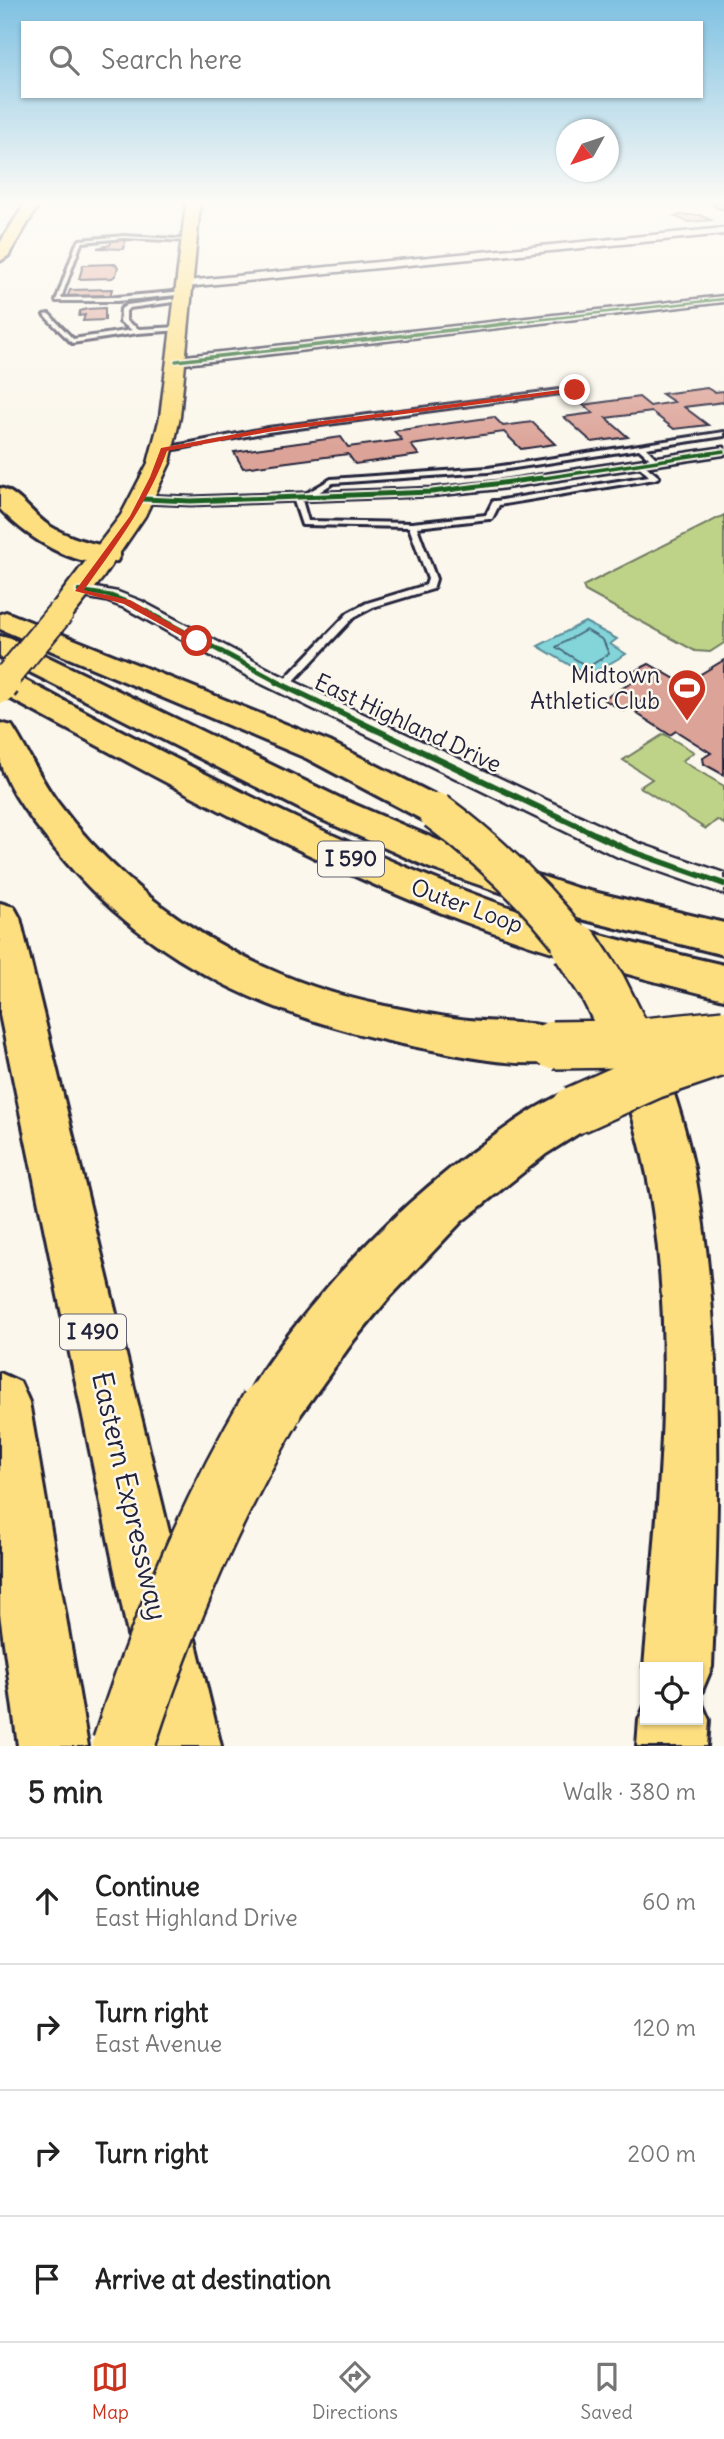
<!DOCTYPE html>
<html lang="en">
<head>
<meta charset="utf-8">
<style>
	body { margin:0; font-family:Delius,sans-serif; background:#f6f6f6; color:#222 }
	.controls { position:absolute; right:21px; bottom:21px; display:grid; overflow:hidden; border-radius:0px; box-shadow:0 2px 5px #0004 }
	.controls button { width:63px; height:63px; display:grid; place-items:center; padding:0; border:0; border-bottom:2px solid #e0e0e0; background:#fff; color:#222; font:35px sans-serif }
	.compass { position:absolute; left:556px; top:119px; width:63px; height:63px; border-radius:50%; background:#fff; box-shadow:0 2px 5px #0004; rotate:230deg }
	.stop { position:absolute; width:21px; height:21px; margin:-16px; border:5px solid #c8321e; border-radius:50%; background:#fff }
	.stop.end { background:#c8321e; border-color:#fff; box-shadow:0 2px 7px #0008 }
	.list { margin:0; padding:0; list-style:none }
	h2 { display:flex; justify-content:space-between; align-items:center; height:91px; margin:0; padding:0 28px; font-size:30px }
	h2 small { font-size:23px; font-weight:400; color:#767676 }
	.list li { display:grid; grid-template-columns:46px 1fr auto; gap:21px; align-items:center; box-sizing:border-box; height:126px; padding:0 28px; border-top:2px solid #e0e0e0 }
	.list b { display:block; font-size:26px; white-space:nowrap }
	.list p { margin:0; font-size:23px; white-space:nowrap; color:#767676 }
	.list em { font-size:23px; font-style:normal; color:#767676 }
	.icon { flex:none; width:38px; height:38px; fill:none; stroke:currentColor; stroke-width:2; stroke-linecap:round; stroke-linejoin:round }
	.map { position:relative; flex:none; width:724px; height:1746px; overflow:hidden }
	.search { position:absolute; background:#fff; box-shadow:0 2px 5px #0004; left:21px; right:21px; top:21px; height:77px; display:flex; align-items:center; gap:18px; box-sizing:border-box; padding:0 24px; border-radius:0px; color:#767676; font-size:26px }
	.sheet { height:595px; background:#fff }
	nav { display:flex; justify-content:space-around; align-items:center; box-sizing:border-box; height:98px; border-top:2px solid #e0e0e0; background:#fff; font-size:19px; color:#767676 }
	nav a { display:grid; justify-items:center; gap:4px }
	nav .on { color:#c8321e }
	.map>svg:first-child { display:block }
	.green { fill:#bfd388; stroke:#707a62; stroke-width:2 }
	.water { fill:#83d5da; stroke:#5c8d9a; stroke-width:2 }
	.lines { fill:none; stroke-linecap:round; stroke-linejoin:round }
	.shore { stroke:#496a7b; stroke-width:2 }
	.building { fill:#dca398; stroke:#22223b; stroke-width:2 }
	.service-casing { stroke:#22223b; stroke-width:6 }
	.minor-casing { stroke:#22223b; stroke-width:5 }
	.tertiary-casing { stroke:#22223b; stroke-width:5 }
	.primary-casing { stroke:#22223b; stroke-width:5 }
	.motorway-casing { stroke:#22223b; stroke-width:6 }
	.service { fill:#fbf7ec; fill-rule:evenodd }
	.minor { fill:#fbf7ec; fill-rule:evenodd }
	.tertiary { fill:#fbf7ec; fill-rule:evenodd }
	.primary { fill:#fedf80; fill-rule:evenodd }
	.motorway { fill:#fedf80; fill-rule:evenodd }
	.primary-bridge-far1-casing { stroke:#22223b; stroke-width:30; stroke-linecap:butt }
	.primary-bridge-casing { stroke:#22223b; stroke-width:39; stroke-linecap:butt }
	.motorway-bridge-far2-casing { stroke:#22223b; stroke-width:41; stroke-linecap:butt }
	.motorway-bridge-far1-casing { stroke:#22223b; stroke-width:52; stroke-linecap:butt }
	.motorway-bridge-casing { stroke:#22223b; stroke-width:66; stroke-linecap:butt }
	.primary-bridge-far1 { stroke:#fedf80; stroke-width:26 }
	.primary-bridge { stroke:#fedf80; stroke-width:34 }
	.motorway-bridge-far2 { stroke:#fedf80; stroke-width:36 }
	.motorway-bridge-far1 { stroke:#fedf80; stroke-width:47 }
	.motorway-bridge { stroke:#fedf80; stroke-width:61 }
	.cycleway-far3-casing { stroke:#fbf7ec; stroke-width:4.5 }
	.cycleway-far2-casing { stroke:#fbf7ec; stroke-width:6 }
	.cycleway-far1-casing { stroke:#fbf7ec; stroke-width:9 }
	.cycleway-casing { stroke:#fbf7ec; stroke-width:10 }
	.cycleway-far3 { stroke:#1b5e20; stroke-width:2.5 }
	.cycleway-far2 { stroke:#1b5e20; stroke-width:3.5 }
	.cycleway-far1 { stroke:#1b5e20; stroke-width:5 }
	.cycleway { stroke:#1b5e20; stroke-width:6 }
	.route { fill:#c8321e }
	.labels { text-anchor:middle; stroke-width:5; stroke-linejoin:round; paint-order:stroke }
	.shield { fill:#fbf7ec; stroke:#636270; stroke-width:2 }
	.shield-label { font-size:21px; font-weight:bold; fill:#22223b }
	.poi-label { font-size:23px; fill:#22223b; stroke:#fbf7ec; text-anchor:end }
	.street-label { font-size:23px; fill:#22223b; stroke:#fbf7ec }
	.near-street-label { font-size:28px; fill:#22223b; stroke:#fbf7ec }
</style>
</head>
<body>
<div class="map">
<svg width="724" height="1746" viewBox="0 0 724 1746">
	<rect width="100%" height="100%" fill="#fbf7ec"/>
	<filter id="ink" filterUnits="userSpaceOnUse"><feTurbulence type="fractalNoise" baseFrequency=".0143" numOctaves="2"/><feDisplacementMap in="SourceGraphic" scale="14" xChannelSelector="R" yChannelSelector="G"/><feConvolveMatrix kernelMatrix="1 2 1 2 8 2 1 2 1" color-interpolation-filters="sRGB"/></filter>
	<g filter="url(#ink)">
		<g class="green">
			<path d="M724,515V643L710,652L695,651L585,591L583,586Z"/>
			<path d="M664,734L694,752L682,761L724,786V824L717,820L706,829L640,787L652,779L623,760Z"/>
		</g>
		<path class="water" d="M585,622L617,639L610,644L626,654L588,676L538,646Z"/>
		<g class="lines">
			<path class="shore" d="M586,630L603,640L609,654L588,667L556,647Z"/>
		</g>
		<g class="building">
			<path d="M681,215H700L711,220L688,222L674,216Z"/>
			<path d="M112,240H126L123,249L97,248L110,245Z"/>
			<path d="M115,264L118,267L116,275L112,278L79,279L83,265Z"/>
			<path d="M112,289L110,297L67,298L70,290Z"/>
			<path d="M105,308V320L83,321L85,315L79,316L80,311L87,309Z"/>
			<path d="M707,388L714,392L724,391V402L684,407L708,425L674,429L652,412L606,418L628,437L592,442L564,417L593,413L583,405L639,397L650,406L674,402L662,394Z"/>
			<path d="M494,417L503,426L532,422L555,444L521,449L504,432L411,445L419,455L355,464L348,454L243,468L234,452L341,437L348,447L402,440L394,431Z"/>
			<path d="M724,660V775L704,764L703,758L711,753L676,731L670,735L636,713L660,699L652,695L624,711L603,699L640,678L631,673L649,664L684,684Z"/>
		</g>
		<g class="lines">
			<g class="service-casing">
				<g id="service">
					<path d="M124,236L193,240L191,241L124,238L83,242L80,246L61,298L117,297L185,291L187,294L117,301H56L76,245L80,240Z"/>
					<path d="M172,299L174,302L129,308L126,311V321L139,329L180,327L182,330L138,333L72,343L44,315L49,314L73,339L132,330L120,322L121,309L127,305Z"/>
					<path d="M575,388L578,390L577,391L268,432L164,451L160,449L268,428Z"/>
					<path d="M724,432V436L646,448L660,462L656,464L639,449L488,472L333,483L307,500H302L308,521L412,523L486,515L493,501H496L649,476L637,464L641,462L659,477L655,479L499,505L492,519H489L417,527L436,579L433,589L373,607L354,617L288,687H280L279,685L348,613L367,603L426,585L428,579L409,527L302,525L293,498L294,496L300,497L331,479L488,468Z"/>
				</g>
			</g>
			<g class="minor-casing">
				<g id="minor">
					<path d="M724,228V234L186,287L181,284L186,281Z"/>
					<path d="M724,296V302L176,365L170,361L176,357Z"/>
					<path d="M724,447V455L499,489L432,496L191,505L143,503L136,499L143,495L191,497L432,488L499,481Z"/>
				</g>
			</g>
			<g class="tertiary-casing">
				<g id="tertiary">
					<path d="M715,204H724V208L716,206Z"/>
					<path d="M79,585L118,592L141,601L276,673L638,843L724,873V894L618,857L260,683L127,609L106,601L72,595L69,591L72,587Z"/>
				</g>
			</g>
			<g class="primary-casing">
				<path id="primary" d="M186,204H200L180,417L170,463L145,516L102,579L70,619L60,621L50,619L46,613L121,515L148,463L160,417Z"/>
			</g>
			<g class="motorway-casing">
				<g id="motorway">
					<path d="M25,204H39L8,256L0,261V243Z"/>
					<path d="M0,488C18,492 32,514 48,525C70,539 92,543 117,549L120,555L117,561C77,571 26,537 0,509Z"/>
					<path d="M6,612L330,742L449,802L454,811L449,820L436,823L423,820L306,758L0,629V614Z"/>
					<path d="M0,636L11,639L342,799L456,848L577,888L724,923V955L573,917L430,868L316,817L0,657Z"/>
					<path d="M0,671L11,673C168,755 323,839 489,900C566,928 645,947 724,965V999C635,977 546,953 460,920C300,859 151,774 0,693Z"/>
					<path d="M0,723L12,726C28,751 40,779 58,803C137,908 256,980 385,1006C413,1011 441,1017 469,1020C502,1023 537,1021 569,1032L575,1045L569,1058C536,1070 478,1059 443,1052C290,1025 155,973 55,849C35,824 11,795 1,765C0,753 0,735 0,723Z"/>
					<path d="M0,903L14,907L20,918L221,1746H151L0,1015Z"/>
					<path d="M639,1041L655,1046C673,1084 685,1127 694,1168C724,1332 719,1500 712,1667L702,1691L698,1692V1667L645,1669L644,1667C657,1516 676,1361 653,1210C646,1159 631,1110 616,1060L623,1046Z"/>
					<path d="M575,1089L592,1095L599,1110L592,1125L546,1154L462,1221L388,1299L354,1340L291,1428L271,1437L251,1428L242,1408C255,1377 277,1350 297,1324C353,1253 418,1189 493,1137C518,1119 545,1100 575,1089Z"/>
					<path d="M0,1373L20,1382L29,1402L88,1746H18L0,1614Z"/>
					<path d="M698,1695L709,1720L707,1746H637L639,1720L645,1706V1720H698Z"/>
				</g>
			</g>
			<use href="#service" class="service"/>
			<use href="#minor" class="minor"/>
			<use href="#tertiary" class="tertiary"/>
			<use href="#primary" class="primary"/>
			<use href="#motorway" class="motorway"/>
			<g class="primary-bridge-far1-casing">
				<path id="primary-bridge-far1" d="M2,683L60,613"/>
			</g>
			<g class="primary-bridge-casing">
				<path id="primary-bridge" d="M0,686L3,682"/>
			</g>
			<g class="motorway-bridge-far2-casing">
				<path id="motorway-bridge-far2" d="M436,811C490,851 536,895 577,949"/>
			</g>
			<g class="motorway-bridge-far1-casing">
				<g id="motorway-bridge-far1">
					<path d="M576,947L602,986L639,1060"/>
					<path d="M553,1045L625,1044L724,1034"/>
					<path d="M575,1110L653,1075L724,1051"/>
				</g>
			</g>
			<g class="motorway-bridge-casing">
				<path id="motorway-bridge" d="M123,1746C161,1628 208,1515 271,1408"/>
			</g>
			<use href="#primary-bridge-far1" class="primary-bridge-far1"/>
			<use href="#primary-bridge" class="primary-bridge"/>
			<use href="#motorway-bridge-far2" class="motorway-bridge-far2"/>
			<use href="#motorway-bridge-far1" class="motorway-bridge-far1"/>
			<use href="#motorway-bridge" class="motorway-bridge"/>
			<g class="cycleway-far3-casing">
				<path id="cycleway-far3" d="M499,324L724,299"/>
			</g>
			<g class="cycleway-far2-casing">
				<g id="cycleway-far2">
					<path d="M176,361L514,323"/>
					<path d="M531,480L724,451"/>
				</g>
			</g>
			<g class="cycleway-far1-casing">
				<g id="cycleway-far1">
					<path d="M143,499L191,501L432,492L542,478"/>
					<path d="M79,591L111,596L134,605L280,683"/>
				</g>
			</g>
			<g class="cycleway-casing">
				<path id="cycleway" d="M276,682L628,850L724,884"/>
			</g>
			<use href="#cycleway-far3" class="cycleway-far3"/>
			<use href="#cycleway-far2" class="cycleway-far2"/>
			<use href="#cycleway-far1" class="cycleway-far1"/>
			<use href="#cycleway" class="cycleway"/>
		</g>
	</g>
	<linearGradient id="sky" x2="0" y2="1"><stop stop-color="#7fc1e2"/><stop offset="0.45" stop-color="#fdfbf6"/><stop offset="1" stop-color="#fdfbf6" stop-opacity="0"/></linearGradient>
	<rect width="724" height="449" fill="url(#sky)"/>
	<path class="route" d="M575,388L577,391L268,432L167,451C148,503 116,545 84,590L130,600L201,641L194,643L124,604L75,591L130,516L150,477L161,448L268,428Z"/>
	<defs>
		<g id="stadium-pin" transform="scale(2.0125)"><path d="M0 17L-7.5 6A9.5 9.5 0 1 1 7.5 6Z" fill="#c8321e" stroke="#fbf7ec"/><path d="M0-5a6.5 5 0 1 0 0 10a6.5 5 0 1 0 0-10ZM-3.5-1.8h7v3.6h-7Z" fill="#fff"/></g>
	</defs>
	<g fill-rule="evenodd">
		<use href="#stadium-pin" x="687" y="688"/>
	</g>
	<g class="labels">
		<g class="shield">
			<rect x="318" y="841.5" width="66" height="35" rx="5"/>
			<rect x="60" y="1314.5" width="66" height="35" rx="5"/>
		</g>
		<g class="shield-label">
			<text x="351" y="866">I 590</text>
			<text x="93" y="1339">I 490</text>
		</g>
		<g class="poi-label">
			<text x="660" y="683">Midtown<tspan x="660" dy="26">Athletic Club</tspan></text>
		</g>
		<g class="street-label">
			<text transform="translate(408 723) rotate(25)" y="8">East Highland Drive</text>
			<text transform="translate(467 906) rotate(20)" y="8">Outer Loop</text>
		</g>
		<g class="near-street-label">
			<text transform="translate(130 1496) rotate(77)" y="10">Eastern Expressway</text>
		</g>
	</g>
</svg>
<div class="controls">
<button><svg class="icon" aria-label="locate" viewBox="0 0 24 24"><circle cx="12" cy="12" r="6"/><path d="M12 2v4M12 18v4M2 12h4M18 12h4"/></svg></button>
</div>
<svg class="compass" viewBox="-18 -18 36 36"><path d="M0-13l5 13h-10z" fill="#e53935"/><path d="M0 13l5-13h-10z" fill="#767676"/></svg>
<div class="stop" style="left:197px;top:641px"></div>
<div class="stop end" style="left:575px;top:390px"></div>
<div class="search"><svg class="icon" aria-label="search" viewBox="0 0 24 24"><circle cx="10" cy="10" r="6"/><path d="M15 15l6 6"/></svg>Search here</div>
</div>
<section class="sheet">
<h2>5 min<small>Walk · 380 m</small></h2>
<ul class="list">
<li><svg class="icon" aria-label="ahead" viewBox="0 0 24 24"><path d="M12 20V5M6 11l6-6 6 6"/></svg><div><b>Continue</b><p>East Highland Drive</p></div><em>60 m</em></li>
<li><svg class="icon" aria-label="right" viewBox="0 0 24 24"><path d="M7 20v-9h11M14 6l5 5-5 5"/></svg><div><b>Turn right</b><p>East Avenue</p></div><em>120 m</em></li>
<li><svg class="icon" aria-label="right" viewBox="0 0 24 24"><path d="M7 20v-9h11M14 6l5 5-5 5"/></svg><div><b>Turn right</b></div><em>200 m</em></li>
<li><svg class="icon" aria-label="arrive" viewBox="0 0 24 24"><path d="M6 21V4h12l-3 4 3 4H6"/></svg><div><b>Arrive at destination</b></div></li>
</ul>
</section>
<nav>
<a class="on"><svg class="icon" aria-label="map" viewBox="0 0 24 24"><path d="M3 6l6-2 6 2 6-2v14l-6 2-6-2-6 2zM9 4v14M15 6v14"/></svg>Map</a>
<a><svg class="icon" aria-label="directions" viewBox="0 0 24 24"><path d="M12 3l9 9-9 9-9-9zM9 14v-3h6M13 9l2 2-2 2"/></svg>Directions</a>
<a><svg class="icon" aria-label="saved" viewBox="0 0 24 24"><path d="M7 4h10v16l-5-4-5 4z"/></svg>Saved</a>
</nav>
</body>
</html>
